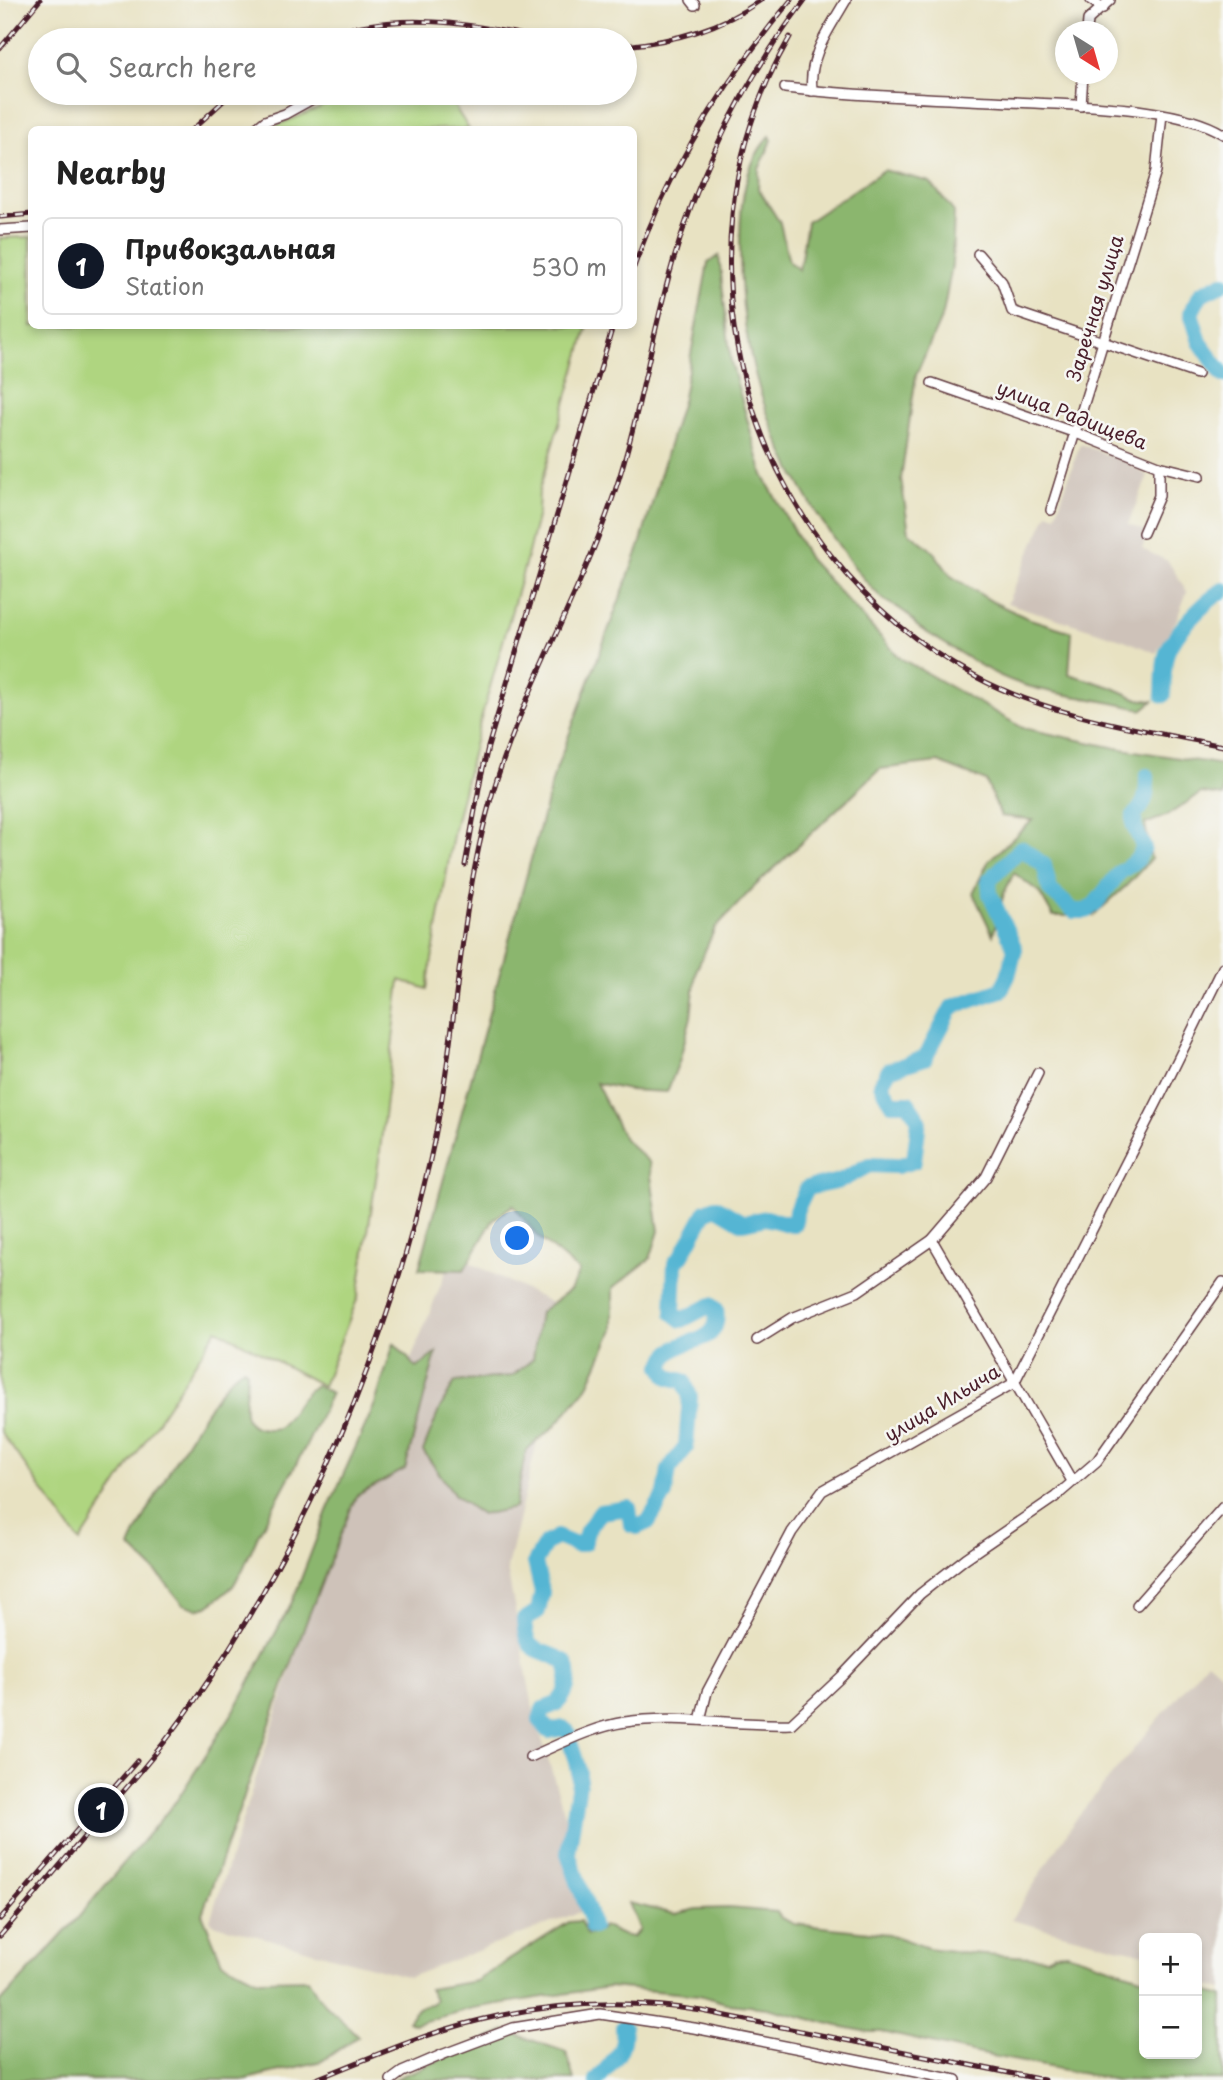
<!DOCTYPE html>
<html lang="en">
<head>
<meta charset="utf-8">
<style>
	body { margin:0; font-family:"Playpen Sans",sans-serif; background:#f2f2f2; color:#222 }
	.controls { position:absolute; right:21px; bottom:21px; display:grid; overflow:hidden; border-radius:10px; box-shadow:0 4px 10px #0003 }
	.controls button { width:63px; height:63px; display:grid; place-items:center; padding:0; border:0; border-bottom:2px solid #e0e0e0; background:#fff; color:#222; font:35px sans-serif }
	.compass { position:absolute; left:1055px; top:21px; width:63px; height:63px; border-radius:50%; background:#fff; box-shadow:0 4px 10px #0003; rotate:143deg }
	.you { position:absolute; left:518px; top:1239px; width:24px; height:24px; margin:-18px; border:5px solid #fff; border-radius:50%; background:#1a73e8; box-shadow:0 0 0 10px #1a73e833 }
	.badge { display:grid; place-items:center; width:46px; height:46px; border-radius:50%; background:#111827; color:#fff; font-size:23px; font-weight:700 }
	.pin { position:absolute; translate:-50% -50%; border:4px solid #fff; box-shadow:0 2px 7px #0006 }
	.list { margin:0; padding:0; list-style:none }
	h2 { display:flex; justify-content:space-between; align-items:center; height:91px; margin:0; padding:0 28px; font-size:30px }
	h2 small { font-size:23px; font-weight:400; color:#767676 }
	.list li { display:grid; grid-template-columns:46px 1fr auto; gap:21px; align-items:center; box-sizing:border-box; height:98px; margin:0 14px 14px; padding:0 14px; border:2px solid #e0e0e0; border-radius:10px }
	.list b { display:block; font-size:26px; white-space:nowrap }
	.list p { margin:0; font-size:23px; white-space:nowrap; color:#767676 }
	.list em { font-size:23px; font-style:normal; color:#767676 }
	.icon { flex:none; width:38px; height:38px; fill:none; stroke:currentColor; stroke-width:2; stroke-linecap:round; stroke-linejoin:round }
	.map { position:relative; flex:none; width:1223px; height:2080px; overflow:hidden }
	.search { position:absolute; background:#fff; box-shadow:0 4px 10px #0003; left:28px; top:28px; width:609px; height:77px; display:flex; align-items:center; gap:18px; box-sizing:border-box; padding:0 24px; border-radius:38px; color:#767676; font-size:26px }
	.panel { position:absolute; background:#fff; box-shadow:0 4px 10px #0003; left:28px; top:126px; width:609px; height:203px; border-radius:10px }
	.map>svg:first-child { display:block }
	.industrial { fill:#cec2b9 }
	.green { fill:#afd580; stroke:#7c7a56; stroke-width:2 }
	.forest { fill:#8bb66e; stroke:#6a6a4c; stroke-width:2 }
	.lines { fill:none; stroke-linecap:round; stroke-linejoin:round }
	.river { stroke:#54b5d3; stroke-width:16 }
	.minor-casing { stroke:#623c42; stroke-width:12 }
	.minor { stroke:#fff; stroke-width:9 }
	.rail-casing { stroke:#4a1f2b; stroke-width:5 }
	.rail { stroke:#f6f6f2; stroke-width:2.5; stroke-dasharray:8; stroke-linecap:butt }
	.labels { text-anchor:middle; stroke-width:5; stroke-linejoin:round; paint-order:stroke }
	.street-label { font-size:19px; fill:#4a1f2b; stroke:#f6f6f2 }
</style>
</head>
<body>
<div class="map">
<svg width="1223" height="2080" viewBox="0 0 1223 2080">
	<rect width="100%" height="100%" fill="#f6f6f2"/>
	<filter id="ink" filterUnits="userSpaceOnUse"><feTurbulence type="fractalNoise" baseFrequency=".0143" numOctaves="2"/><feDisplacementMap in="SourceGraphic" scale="14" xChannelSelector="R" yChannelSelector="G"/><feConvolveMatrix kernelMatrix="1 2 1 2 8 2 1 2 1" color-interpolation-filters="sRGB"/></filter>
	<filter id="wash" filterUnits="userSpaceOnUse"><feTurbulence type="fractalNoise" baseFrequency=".00686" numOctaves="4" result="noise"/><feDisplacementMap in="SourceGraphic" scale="28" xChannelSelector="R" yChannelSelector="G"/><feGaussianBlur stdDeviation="1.57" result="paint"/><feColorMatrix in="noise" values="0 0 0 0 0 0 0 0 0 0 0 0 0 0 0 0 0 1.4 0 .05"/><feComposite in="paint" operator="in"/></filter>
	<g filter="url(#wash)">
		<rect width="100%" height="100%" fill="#e8e2c2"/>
		<g class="industrial">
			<path d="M1080,444L1124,461L1148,476L1128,524L1148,532L1142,549L1168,561L1187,592L1176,621L1156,653L1124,640L1007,603L1048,513L1056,515Z"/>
			<path d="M453,1254L568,1311L507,1568L534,1713L593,1907L409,1977L213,1924L210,1920L307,1620Z"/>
			<path d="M1207,1661L1223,1675V1989L1197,1983V1938H1144V1954L1011,1920L1078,1816Z"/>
		</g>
		<g class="green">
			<path d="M345,93H446L469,129H268L319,108Z"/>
			<path d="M31,237L32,326H588L539,491L538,513L527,557L477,733L454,829L427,989L400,980L379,1159L358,1297L323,1386L217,1329L80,1542L0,1431V238Z"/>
		</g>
		<g class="forest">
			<path d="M770,136L772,140L759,169L758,188L780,223L789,262L799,270L807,222L884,170L930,182L954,212L952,265L943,314L916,375L901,479L909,532L933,551L951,576L993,602L1027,618L1072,632L1069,674L1111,687L1138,699L1153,701L1142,710C1102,698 1058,697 1018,683C991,674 963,655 939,640C932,635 923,631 917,626C913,622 911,617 907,614C900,608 891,605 884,600C866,584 851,563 837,543C781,466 746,378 741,283C739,237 736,170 770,136Z"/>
			<path d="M719,256L731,362L763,475L809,559L900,658L1023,728L1116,748L1223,765V796L1201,793L1168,815L1145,824L1151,859L1127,885L1093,916H1053L1039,892L1014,873L1004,893L993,935L973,893L989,860L1033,820L1001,816L986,781L938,762L880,769L753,888L715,928L696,971L691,1017L679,1062L667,1092L628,1090L596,1083L624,1139L649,1162L659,1231L650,1259L613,1288V1330L587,1388L554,1427L526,1450L515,1508L481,1515L455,1495L423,1451L440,1408L455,1382L512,1376L533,1359L540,1312L571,1289L579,1271L538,1237L513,1205L493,1220L464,1270L419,1269L554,775L640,545L683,397L708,263Z"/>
			<path d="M394,1343L417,1368L436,1353L405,1469L356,1496L307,1620L202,1914L222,1962L258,1980L308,1979L319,1998L358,2036L322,2061L242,2080H0V2003L77,1919L177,1800L237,1706L293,1600L327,1511L375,1404Z"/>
			<path d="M244,1368L247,1372C247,1401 232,1435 278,1428C293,1414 299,1395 316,1385L331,1393L308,1442L258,1535L243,1569L233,1586L224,1594L207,1606L198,1609L183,1604L162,1578L130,1547C142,1517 219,1376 244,1368Z"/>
			<path d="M629,1903L675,1914L697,1909L729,1908L777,1912L781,1918L794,1924L888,1934L928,1948L969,1953L1046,1958L1054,1954L1067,1953L1144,1978V2054H1197V1989L1223,1996V2080H1116L976,2053L882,2032H869L838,2026L767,2008L729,2004L699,1995L609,1987L473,2008L414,2024L408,2021C415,2012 419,2004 431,2004L435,2000L429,1989L476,1981L569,1922L580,1921L587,1935L596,1933L603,1926L622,1935L632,1937L640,1930Z"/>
			<path d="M506,2031L566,2052L574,2080H393Z"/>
		</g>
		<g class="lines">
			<g class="river">
				<path d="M1223,283L1201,294L1191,313L1200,342L1223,375"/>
				<path d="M1163,695C1164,682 1163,668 1166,656C1171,635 1205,602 1223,590"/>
				<path d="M568,1732L563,1728L549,1731L540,1720L543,1709C548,1707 555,1706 559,1701C568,1692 572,1672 564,1661C537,1646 526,1656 524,1620L538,1611L542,1592L535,1562L546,1543L557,1537L576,1545L584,1543L587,1531L600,1512L629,1508L631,1525L637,1527L648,1522L665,1494L669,1469L686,1447L690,1397L684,1381L668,1377L662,1366C664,1363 665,1359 667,1356C683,1335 722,1348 716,1309L711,1305L682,1320L673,1313L675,1263L682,1255L706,1211L716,1207L743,1223L766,1218L792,1225L795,1223L796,1211L807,1188L840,1181L869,1165L897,1166L914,1161L919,1120L908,1103H892L881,1084L889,1070L925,1058L952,1007L1001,990L1008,976L1015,949L990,894L989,881L1021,848L1044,865L1050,890L1074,911H1086L1095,904L1120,872L1136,861L1144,848L1134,826V815C1147,804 1147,792 1147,776"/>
				<path d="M571,1745L579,1771V1783L568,1853L590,1916L592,1927"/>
				<path d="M597,2080C611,2062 627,2052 623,2027"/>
			</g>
		</g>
	</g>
	<g filter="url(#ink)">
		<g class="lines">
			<g class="minor-casing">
				<g id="minor">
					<path d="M691,0L695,5"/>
					<path d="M1091,0L1103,8"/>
					<path d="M1087,32L1088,20L1110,0"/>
					<path d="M785,88C868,97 952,99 1035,103C1086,106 1180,107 1223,134"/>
					<path d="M812,91C808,56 829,30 846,0"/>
					<path d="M1081,106L1083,74"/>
					<path d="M254,130L265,121L285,114L323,93"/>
					<path d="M0,230L32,228"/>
					<path d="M978,254L1002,282L1012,311L1197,374"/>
					<path d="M932,383L1076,433L1159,466L1200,476"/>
					<path d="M1051,510L1156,171L1162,114"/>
					<path d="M1143,533L1159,496V466"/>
					<path d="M932,1240L1072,1481"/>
					<path d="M757,1340L792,1318L857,1292L932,1240L986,1177L1038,1073"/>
					<path d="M1137,1605L1223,1507"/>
					<path d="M700,1720L707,1692L792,1532L822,1491L1014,1383L1161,1094L1223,968"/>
					<path d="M530,1757C560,1744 592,1727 625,1722C680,1714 735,1726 791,1724L842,1676L920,1594L966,1558L1055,1497L1097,1461L1223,1282"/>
					<path d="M391,2080L402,2072L444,2054L513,2028L600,2014L694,2028L956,2080"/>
				</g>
			</g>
			<use href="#minor" class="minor"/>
			<g class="rail-casing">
				<g id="rail">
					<path d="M790,37C660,260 748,554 974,676C1051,717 1139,729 1223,746"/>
					<path d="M314,40C389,9 469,22 546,40"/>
					<path d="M625,46C674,41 720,29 761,0"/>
					<path d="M0,48L40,0"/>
					<path d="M192,130L232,93"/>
					<path d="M0,217L32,214"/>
					<path d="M634,267C669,168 724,81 791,0"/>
					<path d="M465,865L481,777L488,747L613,326"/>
					<path d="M0,1919L137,1761"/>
					<path d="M0,1936C35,1895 69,1854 104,1814C134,1779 165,1744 191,1706C306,1541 385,1355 430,1160C457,1042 457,919 490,802C520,695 579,599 614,494C638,423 649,349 669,276C696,177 743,82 805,0"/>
					<path d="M314,2080C357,2063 400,2044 444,2030C528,2004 615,1997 702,2011L1044,2080"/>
				</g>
			</g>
			<use href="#rail" class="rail"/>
		</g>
	</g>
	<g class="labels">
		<g class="street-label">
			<text transform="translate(1095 308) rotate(-73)" y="7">Заречная улица</text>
			<text transform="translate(1072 415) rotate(21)" y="7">улица Радищева</text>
			<text transform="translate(942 1403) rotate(-31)" y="7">улица Ильича</text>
		</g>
	</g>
</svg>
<div class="controls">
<button>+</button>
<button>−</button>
</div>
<svg class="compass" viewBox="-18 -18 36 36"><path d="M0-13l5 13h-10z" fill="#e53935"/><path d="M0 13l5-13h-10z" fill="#767676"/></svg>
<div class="you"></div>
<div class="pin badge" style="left:101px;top:1810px">1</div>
<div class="search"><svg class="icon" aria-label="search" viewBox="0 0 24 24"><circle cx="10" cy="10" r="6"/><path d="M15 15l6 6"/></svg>Search here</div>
<section class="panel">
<h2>Nearby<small></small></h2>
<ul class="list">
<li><span class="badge">1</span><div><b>Привокзальная</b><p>Station</p></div><em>530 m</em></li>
</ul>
</section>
</div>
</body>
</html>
